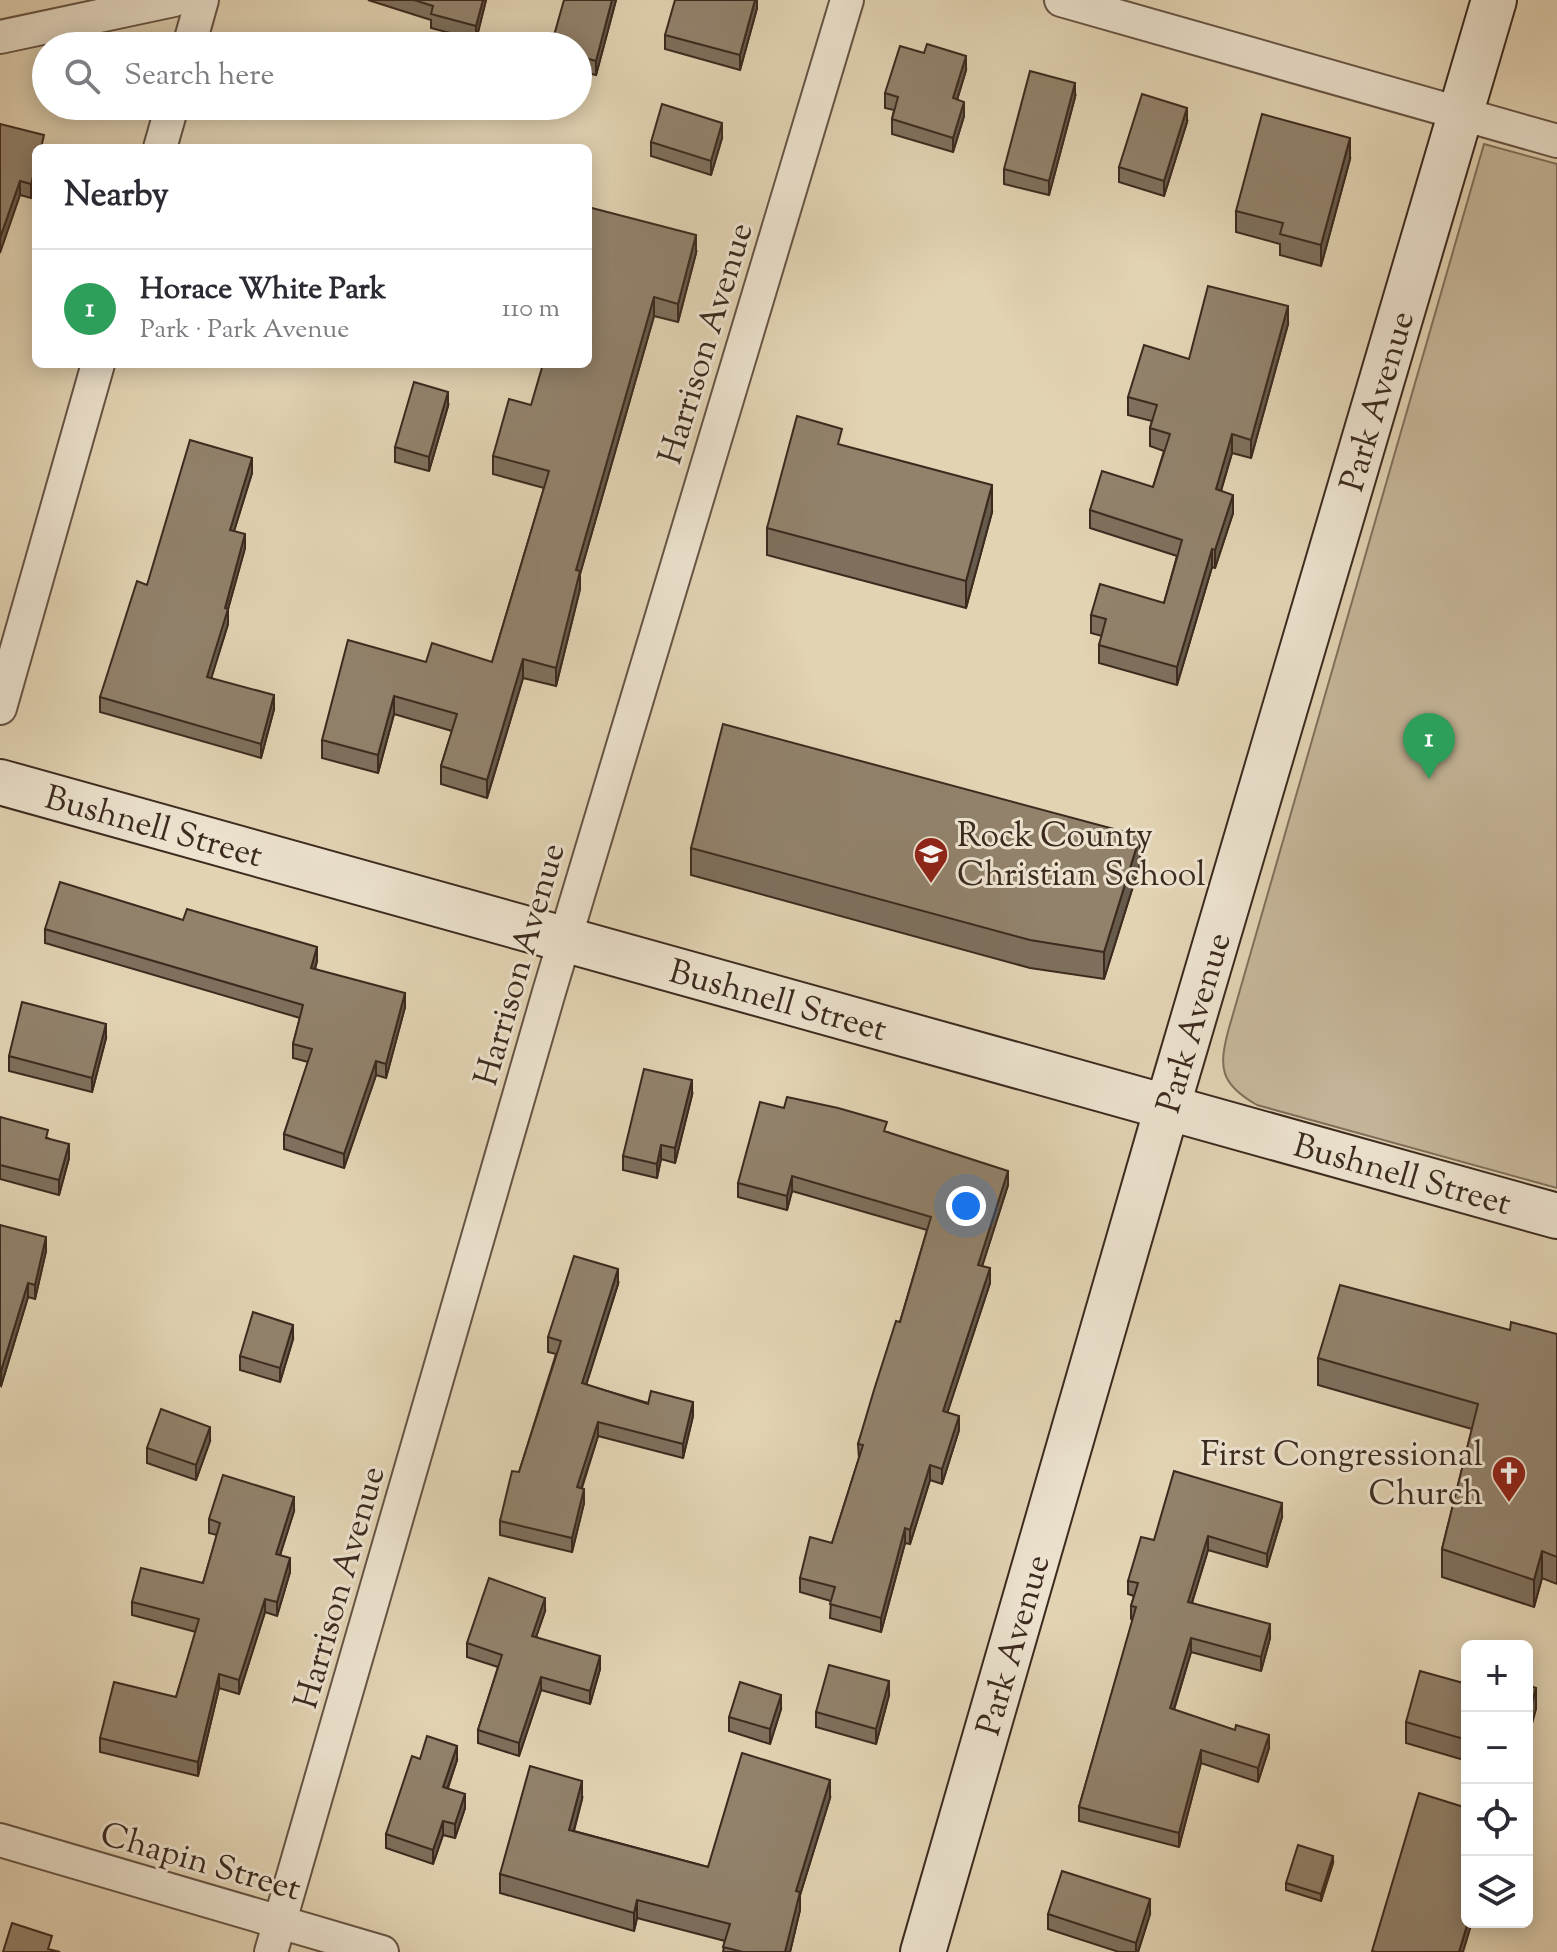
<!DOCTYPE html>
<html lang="en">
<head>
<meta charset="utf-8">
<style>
	body { margin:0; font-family:"Sorts Mill Goudy",serif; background:#f2f2f3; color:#2b2b33 }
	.controls { position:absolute; right:24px; bottom:24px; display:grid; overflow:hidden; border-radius:12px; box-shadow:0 4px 20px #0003 }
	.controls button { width:72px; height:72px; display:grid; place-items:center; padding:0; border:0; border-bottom:2px solid #e1e1e2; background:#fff; color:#2b2b33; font:40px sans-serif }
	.you { position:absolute; left:966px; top:1206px; width:28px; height:28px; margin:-20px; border:6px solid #fff; border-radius:50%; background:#1a73e8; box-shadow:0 0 0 12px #1a73e833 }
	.badge { display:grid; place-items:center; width:52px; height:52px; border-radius:50%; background:#8f2418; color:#fff; font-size:26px; font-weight:700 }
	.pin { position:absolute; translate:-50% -66px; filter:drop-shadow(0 2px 4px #0008) }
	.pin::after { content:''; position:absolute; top:42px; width:28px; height:24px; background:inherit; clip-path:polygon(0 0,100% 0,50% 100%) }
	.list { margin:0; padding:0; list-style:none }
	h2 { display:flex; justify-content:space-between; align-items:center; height:104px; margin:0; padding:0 32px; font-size:34px }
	h2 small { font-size:26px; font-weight:400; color:#7c7c81 }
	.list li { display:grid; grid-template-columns:52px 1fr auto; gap:24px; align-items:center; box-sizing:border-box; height:120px; padding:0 32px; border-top:2px solid #e1e1e2 }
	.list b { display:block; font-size:30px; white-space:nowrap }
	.list p { margin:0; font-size:26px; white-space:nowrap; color:#7c7c81 }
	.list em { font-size:26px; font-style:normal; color:#7c7c81 }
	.icon { flex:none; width:44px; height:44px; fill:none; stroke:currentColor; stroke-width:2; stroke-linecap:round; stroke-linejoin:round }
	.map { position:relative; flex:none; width:1557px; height:1952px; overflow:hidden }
	.search { position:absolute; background:#fff; box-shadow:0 4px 20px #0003; left:32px; top:32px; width:560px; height:88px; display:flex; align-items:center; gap:20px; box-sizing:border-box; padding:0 28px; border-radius:44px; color:#7c7c81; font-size:30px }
	.panel { position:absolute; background:#fff; box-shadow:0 4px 20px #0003; left:32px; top:144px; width:560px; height:224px; border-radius:12px }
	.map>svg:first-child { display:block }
	.green { fill:#c6b69a; stroke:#81705c; stroke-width:2 }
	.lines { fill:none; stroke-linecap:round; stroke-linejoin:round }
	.street-casing { stroke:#665444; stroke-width:36 }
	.secondary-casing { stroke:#3c2a1f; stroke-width:48 }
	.street { stroke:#ece2ce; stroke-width:32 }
	.secondary { stroke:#ece2ce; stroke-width:44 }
	.wall { fill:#7e705d; stroke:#3c2a1f; stroke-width:2 }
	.shaded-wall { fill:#665b4c; stroke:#3c2a1f; stroke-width:2 }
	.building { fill:#92826c; stroke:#3c2a1f; stroke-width:2 }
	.labels { text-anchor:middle; stroke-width:6; stroke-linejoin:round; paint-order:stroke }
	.street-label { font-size:34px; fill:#3c2a1f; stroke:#ece2ce }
	.poi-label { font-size:34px; fill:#3c2a1f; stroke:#ece2ce; text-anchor:start }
</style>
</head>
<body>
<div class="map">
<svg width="1557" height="1952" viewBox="0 0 1557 1952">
	<rect width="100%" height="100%" fill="#e2d3b3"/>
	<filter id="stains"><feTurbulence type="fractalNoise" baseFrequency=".0025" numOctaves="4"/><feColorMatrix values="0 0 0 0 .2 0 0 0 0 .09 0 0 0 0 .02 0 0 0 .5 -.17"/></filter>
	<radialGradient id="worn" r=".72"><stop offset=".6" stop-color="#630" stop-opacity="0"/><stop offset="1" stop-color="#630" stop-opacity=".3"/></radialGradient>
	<path class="green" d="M1484,144L1557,164V1188L1257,1105C1220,1084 1218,1068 1229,1028Z"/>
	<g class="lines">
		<g class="street-casing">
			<g id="street">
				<path d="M1061,0L1557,141"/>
				<path d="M0,37L174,0"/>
				<path d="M189,46L202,0"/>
				<path d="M160,148L172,106"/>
				<path d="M0,708L98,364"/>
				<path d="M0,1840L382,1952"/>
				<path d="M271,1952L549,992L847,0"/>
			</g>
		</g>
		<g class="secondary-casing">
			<g id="secondary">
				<path id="s1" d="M0,782L1557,1216"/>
				<path id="s2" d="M923,1952L1167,1108L1494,0"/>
			</g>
		</g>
		<use href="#street" class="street"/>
		<use href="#secondary" class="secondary"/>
	</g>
	<g class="wall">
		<path d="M368,0H486L476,40L431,28V20Z"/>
		<path d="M616,0L596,75L578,71V46Z"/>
		<path d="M757,0V8L740,70L665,49V35Z"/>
		<path d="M966,70L957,100L964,116L953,152L892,134V119L894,110L885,108V93Z"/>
		<path d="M1075,97L1049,195L1004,184V169Z"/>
		<path d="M1187,122L1164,196L1119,182V167Z"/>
		<path d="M0,124L44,148H36V181L31,198L20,195Z"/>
		<path d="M722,138L711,175L651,156V142Z"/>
		<path d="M1350,159L1321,266L1280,255V244L1236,232V211Z"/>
		<path d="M696,253L678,322L654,316L580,574V589L556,686L523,678L487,798L441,784V766L452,731L394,714L378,773L322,758V740L426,662H492L544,488L493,474V456L531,405Z"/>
		<path d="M1288,324L1251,458L1232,453L1221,491L1233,513L1215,568L1212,567L1177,685L1099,663V645L1102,636L1091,633V615L1164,603L1177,556L1090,528V510L1153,487L1164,451L1150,446V428L1152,421L1128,415V397L1189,359Z"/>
		<path d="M448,406L429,471L395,462V447Z"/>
		<path d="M252,473L234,531L245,548L228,609V624L211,678L274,709L261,758L100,712V697L147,585Z"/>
		<path d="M992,512L966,608L767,555V528Z"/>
		<path d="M691,848L1140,864L1104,979L1030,968L691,875Z"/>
		<path d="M183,920L317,961L315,969L405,1007L386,1078L376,1075L344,1168L284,1149V1134L308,1062L293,1058V1044L300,1018L45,943V929Z"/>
		<path d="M106,1038L92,1092L9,1071V1056Z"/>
		<path d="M692,1095L675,1163L661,1159L657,1178L623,1170V1156Z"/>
		<path d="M0,1117L48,1138L69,1158L59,1195L0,1179Z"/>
		<path d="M887,1132L1008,1185L982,1266L990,1283L947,1413L959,1430L942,1484L930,1480L910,1544L905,1543L881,1632L830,1618L831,1601L800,1592V1578L832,1543L859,1458L858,1444L900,1322L927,1230L792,1191L787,1210L738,1197V1183Z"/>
		<path d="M0,1225L46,1251L35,1299L28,1297L1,1386L0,1385Z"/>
		<path d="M618,1284L586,1385L693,1416L683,1458L598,1436L582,1488L584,1503L572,1552L500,1535V1521L519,1472L556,1354L548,1352V1337Z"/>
		<path d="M1510,1330L1557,1334V1584L1542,1578L1534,1607L1442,1577V1549L1472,1429L1318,1385V1358Z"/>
		<path d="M293,1339L280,1382L240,1370V1356Z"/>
		<path d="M210,1441L196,1480L147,1463V1448Z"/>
		<path d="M294,1511L280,1555L290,1572L277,1616L265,1612L239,1694L219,1688L198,1776L100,1752V1738L176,1697L196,1632L132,1615V1602L203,1583L217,1535L209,1533V1519Z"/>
		<path d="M1282,1517L1267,1567L1208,1550L1192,1603L1270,1638L1261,1671L1191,1652L1174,1710L1269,1748L1258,1782L1201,1763L1179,1847L1079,1821V1807L1133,1620L1131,1619V1606L1134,1596L1128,1594V1581L1154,1540Z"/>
		<path d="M545,1611L536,1637L600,1669L590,1704L541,1690L519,1756L478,1743V1730L498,1667L467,1657V1643Z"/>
		<path d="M1467,1684V1761L1406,1743V1722Z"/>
		<path d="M889,1695L876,1744L816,1727V1712Z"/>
		<path d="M781,1709L770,1744L729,1731V1717Z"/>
		<path d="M420,1759L457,1760L448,1788L465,1808L455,1838L443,1835L433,1864L386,1848V1834Z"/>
		<path d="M830,1798L800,1895V1910L790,1952H723L725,1941L637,1918L634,1931L500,1893V1874L582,1799L574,1831L708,1867Z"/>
		<path d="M1333,1863L1321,1901L1286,1890V1883Z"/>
		<path d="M1048,1914H1150L1138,1952H1119L1048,1929Z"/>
	</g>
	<g class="shaded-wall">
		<path d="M483,0H486L476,40V26Z"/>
		<path d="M612,0H616L596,75V61Z"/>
		<path d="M755,0H757V8L740,70V55Z"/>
		<path d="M966,56V70L953,113V98Z"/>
		<path d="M1075,83V97L1049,195V181Z"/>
		<path d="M964,102V116L953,152V138Z"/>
		<path d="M1187,108V122L1164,196V181Z"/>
		<path d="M722,123V138L711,175V161Z"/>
		<path d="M1350,138V159L1321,266V245Z"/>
		<path d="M36,166V181L31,198V184Z"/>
		<path d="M20,181V195L0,253V238Z"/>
		<path d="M696,235V253L678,322V304Z"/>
		<path d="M654,297V316L580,574V589L556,686V668L576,570Z"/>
		<path d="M1288,306V324L1251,458V440Z"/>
		<path d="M448,392V406L429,471V457Z"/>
		<path d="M1232,434V453L1216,507V489Z"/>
		<path d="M252,458V473L230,544V530Z"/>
		<path d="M992,485V512L966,608V581Z"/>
		<path d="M1233,495V513L1215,568V550Z"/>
		<path d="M245,534V548L228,609V624L207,692V677Z"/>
		<path d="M1212,549V567L1177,685V667Z"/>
		<path d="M523,659V678L487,798V780Z"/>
		<path d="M274,695V709L261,758V744Z"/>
		<path d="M394,696V714L378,773V755Z"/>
		<path d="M1140,836V864L1104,979V952Z"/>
		<path d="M317,947V961L311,982V968Z"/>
		<path d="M405,993V1007L386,1078V1064Z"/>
		<path d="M106,1024V1038L92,1092V1078Z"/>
		<path d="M376,1061V1075L344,1168V1154Z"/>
		<path d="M692,1080V1095L675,1163V1148Z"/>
		<path d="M69,1144V1158L59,1195V1180Z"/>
		<path d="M661,1145V1159L657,1178V1164Z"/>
		<path d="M1008,1171V1185L978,1279V1265Z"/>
		<path d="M792,1176V1191L787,1210V1196Z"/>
		<path d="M46,1237V1251L35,1299V1285Z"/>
		<path d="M990,1268V1283L943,1426V1411Z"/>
		<path d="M618,1269V1284L582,1398V1383Z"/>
		<path d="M28,1283V1297L1,1386V1371Z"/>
		<path d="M293,1325V1339L280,1382V1368Z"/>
		<path d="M693,1402V1416L683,1458V1444Z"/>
		<path d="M959,1416V1430L942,1484V1469Z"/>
		<path d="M598,1422V1436L577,1501V1487Z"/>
		<path d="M210,1427V1441L196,1480V1465Z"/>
		<path d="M930,1465V1480L910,1544V1530Z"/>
		<path d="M584,1489V1503L572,1552V1538Z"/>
		<path d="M294,1497V1511L276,1568V1554Z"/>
		<path d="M1282,1503V1517L1267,1567V1554Z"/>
		<path d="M905,1528V1543L881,1632V1618Z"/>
		<path d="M1208,1536V1550L1188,1615V1602Z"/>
		<path d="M1542,1551V1578L1534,1607V1580Z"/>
		<path d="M290,1558V1572L277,1616V1602Z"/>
		<path d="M545,1598V1611L532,1649V1636Z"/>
		<path d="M265,1599V1612L239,1694V1680Z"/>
		<path d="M1270,1624V1638L1261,1671V1657Z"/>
		<path d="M1191,1638V1652L1170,1722V1708Z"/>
		<path d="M600,1656V1669L590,1704V1691Z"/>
		<path d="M219,1674V1688L198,1776V1762Z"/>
		<path d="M541,1677V1690L519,1756V1743Z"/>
		<path d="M889,1681V1695L876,1744V1729Z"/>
		<path d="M1536,1688V1709L1527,1742V1721Z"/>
		<path d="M781,1695V1709L770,1744V1729Z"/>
		<path d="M1269,1735V1748L1258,1782V1768Z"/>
		<path d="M457,1746V1760L443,1801V1787Z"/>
		<path d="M1201,1750V1763L1179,1847V1833Z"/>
		<path d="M830,1780V1798L800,1895V1910L790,1952H785L796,1891Z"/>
		<path d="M582,1781V1799L569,1848V1830Z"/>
		<path d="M465,1794V1808L455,1838V1824Z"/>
		<path d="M443,1821V1835L433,1864V1850Z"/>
		<path d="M1333,1856V1863L1321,1901V1894Z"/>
		<path d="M1150,1899V1914L1138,1952H1136V1943Z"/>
		<path d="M637,1900V1918L634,1931V1913Z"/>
		<path d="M1468,1922H1472L1463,1952H1459Z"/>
	</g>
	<g class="building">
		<path d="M414,0H483L476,26L431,14L433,6Z"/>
		<path d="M564,0H612L596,61L578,56V46H551Z"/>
		<path d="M675,0H755L740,55L665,35Z"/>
		<path d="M927,44L966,56L953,98L964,102L953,138L892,119L898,97L885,93L900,46L924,53Z"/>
		<path d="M1030,71L1075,83L1049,181L1004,169Z"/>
		<path d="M1142,94L1187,108L1164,181L1119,167Z"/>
		<path d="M662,104L722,123L711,161L651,142Z"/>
		<path d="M1262,114L1350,138L1321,245L1280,234L1283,223L1236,211Z"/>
		<path d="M0,124L44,135L41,148H36V166L31,184L20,181L0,238Z"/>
		<path d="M588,207L696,235L678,304L654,297L576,570L580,571L556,668L523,659L487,780L441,766L457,714L394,696L378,755L322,740L348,640L426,662L432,643L492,662L549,471L493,456L509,399L531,405L543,364H588Z"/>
		<path d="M1208,286L1288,306L1251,440L1232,434L1216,489L1233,495L1215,550L1212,549L1177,667L1099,645L1106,619L1091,615L1100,584L1164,603L1182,540L1090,510L1102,471L1153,487L1170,434L1150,428L1157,405L1128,397L1144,345L1189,359Z"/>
		<path d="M414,382L448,392L429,457L395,447Z"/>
		<path d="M797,416L842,429L838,444L992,485L966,581L767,528Z"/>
		<path d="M190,440L252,458L230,530L245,534L225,608L228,609L207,677L274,695L261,744L100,697L137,581L147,585Z"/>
		<path d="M723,724L1140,836L1104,952L1030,940L691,848Z"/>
		<path d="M60,882L183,920L187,909L317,947L311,968L405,993L386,1064L376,1061L344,1154L284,1134L312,1049L293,1044L303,1005L45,929Z"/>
		<path d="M22,1002L106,1024L92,1078L9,1056Z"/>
		<path d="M644,1069L692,1080L675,1148L661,1145L657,1164L623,1156Z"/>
		<path d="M787,1097L838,1108L887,1122L884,1131L1008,1171L978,1265L990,1268L943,1411L959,1416L942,1469L930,1465L910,1530L905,1528L881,1618L830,1604L835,1587L800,1578L810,1537L832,1543L863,1445L858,1444L874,1390L896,1321L900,1322L931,1217L792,1176L787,1196L738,1183L760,1102L784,1108Z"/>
		<path d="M0,1117L48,1130L46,1138L69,1144L59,1180L0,1165Z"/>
		<path d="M0,1225L46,1237L35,1285L28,1283L1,1371H0Z"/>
		<path d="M574,1256L618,1269L582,1383L648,1404L651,1391L693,1402L683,1444L598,1422L577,1487L584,1489L572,1538L500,1521L512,1471L519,1472L561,1341L548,1337Z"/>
		<path d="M1340,1285L1510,1330L1511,1322L1557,1334V1557L1542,1551L1534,1580L1442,1549L1478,1404L1318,1358Z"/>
		<path d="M253,1312L293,1325L280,1368L240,1356Z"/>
		<path d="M161,1409L210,1427L196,1465L147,1448Z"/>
		<path d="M1174,1471L1282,1503L1267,1554L1208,1536L1188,1602L1270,1624L1261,1657L1191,1638L1170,1708L1235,1730L1236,1725L1269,1735L1258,1768L1201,1750L1179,1833L1079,1807L1136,1607L1131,1606L1138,1583L1128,1581L1141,1537L1154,1540Z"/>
		<path d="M223,1475L294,1497L276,1554L290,1558L277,1602L265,1599L239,1680L219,1674L198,1762L100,1738L114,1682L176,1697L199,1619L132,1602L141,1568L203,1583L220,1523L209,1519Z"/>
		<path d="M489,1578L545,1598L532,1636L600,1656L590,1691L541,1677L519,1743L478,1730L502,1655L467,1643Z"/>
		<path d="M829,1665L889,1681L876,1729L816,1712Z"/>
		<path d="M1420,1671L1467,1684V1740L1406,1722Z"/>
		<path d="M740,1682L781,1695L770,1729L729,1717Z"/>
		<path d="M1527,1685L1536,1688L1527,1721Z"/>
		<path d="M427,1736L457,1746L443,1787L465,1794L455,1824L443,1821L433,1850L386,1834L412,1756L420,1759Z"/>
		<path d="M742,1753L830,1780L796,1891L800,1892L785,1952H743L723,1947L730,1924L637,1900L634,1913L500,1874L530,1766L582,1781L569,1830L708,1867Z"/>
		<path d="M1419,1793L1467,1808V1922H1468L1459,1952H1376L1372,1951Z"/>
		<path d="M1298,1845L1333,1856L1321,1894L1286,1883Z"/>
		<path d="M1062,1871L1150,1899L1136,1943L1048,1914Z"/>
		<path d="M12,1923L52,1936L48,1949L60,1952H3Z"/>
	</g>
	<defs>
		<g id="school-pin" transform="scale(1.8)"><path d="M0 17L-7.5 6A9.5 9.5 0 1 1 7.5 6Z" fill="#8f2418" stroke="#ece2ce"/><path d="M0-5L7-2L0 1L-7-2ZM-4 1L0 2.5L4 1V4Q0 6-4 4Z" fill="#fff"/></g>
		<g id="church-pin" transform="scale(1.8)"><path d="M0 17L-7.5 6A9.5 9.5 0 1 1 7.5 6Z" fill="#8f2418" stroke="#ece2ce"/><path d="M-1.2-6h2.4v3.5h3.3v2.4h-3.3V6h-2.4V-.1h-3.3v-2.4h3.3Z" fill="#fff"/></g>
	</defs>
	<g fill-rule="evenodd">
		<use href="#school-pin" x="931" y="854"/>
		<use href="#church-pin" x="1509" y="1473"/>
	</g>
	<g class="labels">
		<g class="street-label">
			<text transform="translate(704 343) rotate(-73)" y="12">Harrison Avenue</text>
			<text dy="12" stroke="none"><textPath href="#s2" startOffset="1616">Park Avenue</textPath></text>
			<text dy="12" stroke="none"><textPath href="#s1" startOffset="160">Bushnell Street</textPath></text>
			<text transform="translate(518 964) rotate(-74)" y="12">Harrison Avenue</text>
			<text dy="12" stroke="none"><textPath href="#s1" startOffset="808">Bushnell Street</textPath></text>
			<text dy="12" stroke="none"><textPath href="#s2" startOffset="968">Park Avenue</textPath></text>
			<text dy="12" stroke="none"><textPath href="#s1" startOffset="1456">Bushnell Street</textPath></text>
			<text transform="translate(338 1587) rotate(-74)" y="12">Harrison Avenue</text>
			<text dy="12" stroke="none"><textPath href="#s2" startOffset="320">Park Avenue</textPath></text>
			<text transform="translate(201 1860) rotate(16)" y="12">Chapin Street</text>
		</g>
		<g class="poi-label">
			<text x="957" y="846">Rock County<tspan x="957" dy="39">Christian School</tspan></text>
			<text x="1483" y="1465" text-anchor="end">First Congressional<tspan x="1483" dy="39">Church</tspan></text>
		</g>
	</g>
	<rect width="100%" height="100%" filter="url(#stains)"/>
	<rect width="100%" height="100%" fill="url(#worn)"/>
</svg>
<div class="controls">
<button>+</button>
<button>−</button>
<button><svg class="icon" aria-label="locate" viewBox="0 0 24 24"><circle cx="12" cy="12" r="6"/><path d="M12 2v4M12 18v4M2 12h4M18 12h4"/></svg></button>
<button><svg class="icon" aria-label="layers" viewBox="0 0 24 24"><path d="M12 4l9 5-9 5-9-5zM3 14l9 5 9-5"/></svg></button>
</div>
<div class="you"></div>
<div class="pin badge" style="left:1429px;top:779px;background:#2e9e5b">1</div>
<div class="search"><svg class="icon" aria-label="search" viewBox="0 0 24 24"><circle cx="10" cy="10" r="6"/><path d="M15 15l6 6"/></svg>Search here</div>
<section class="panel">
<h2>Nearby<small></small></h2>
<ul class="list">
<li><span class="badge" style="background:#2e9e5b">1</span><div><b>Horace White Park</b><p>Park · Park Avenue</p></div><em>110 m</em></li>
</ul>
</section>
</div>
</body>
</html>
